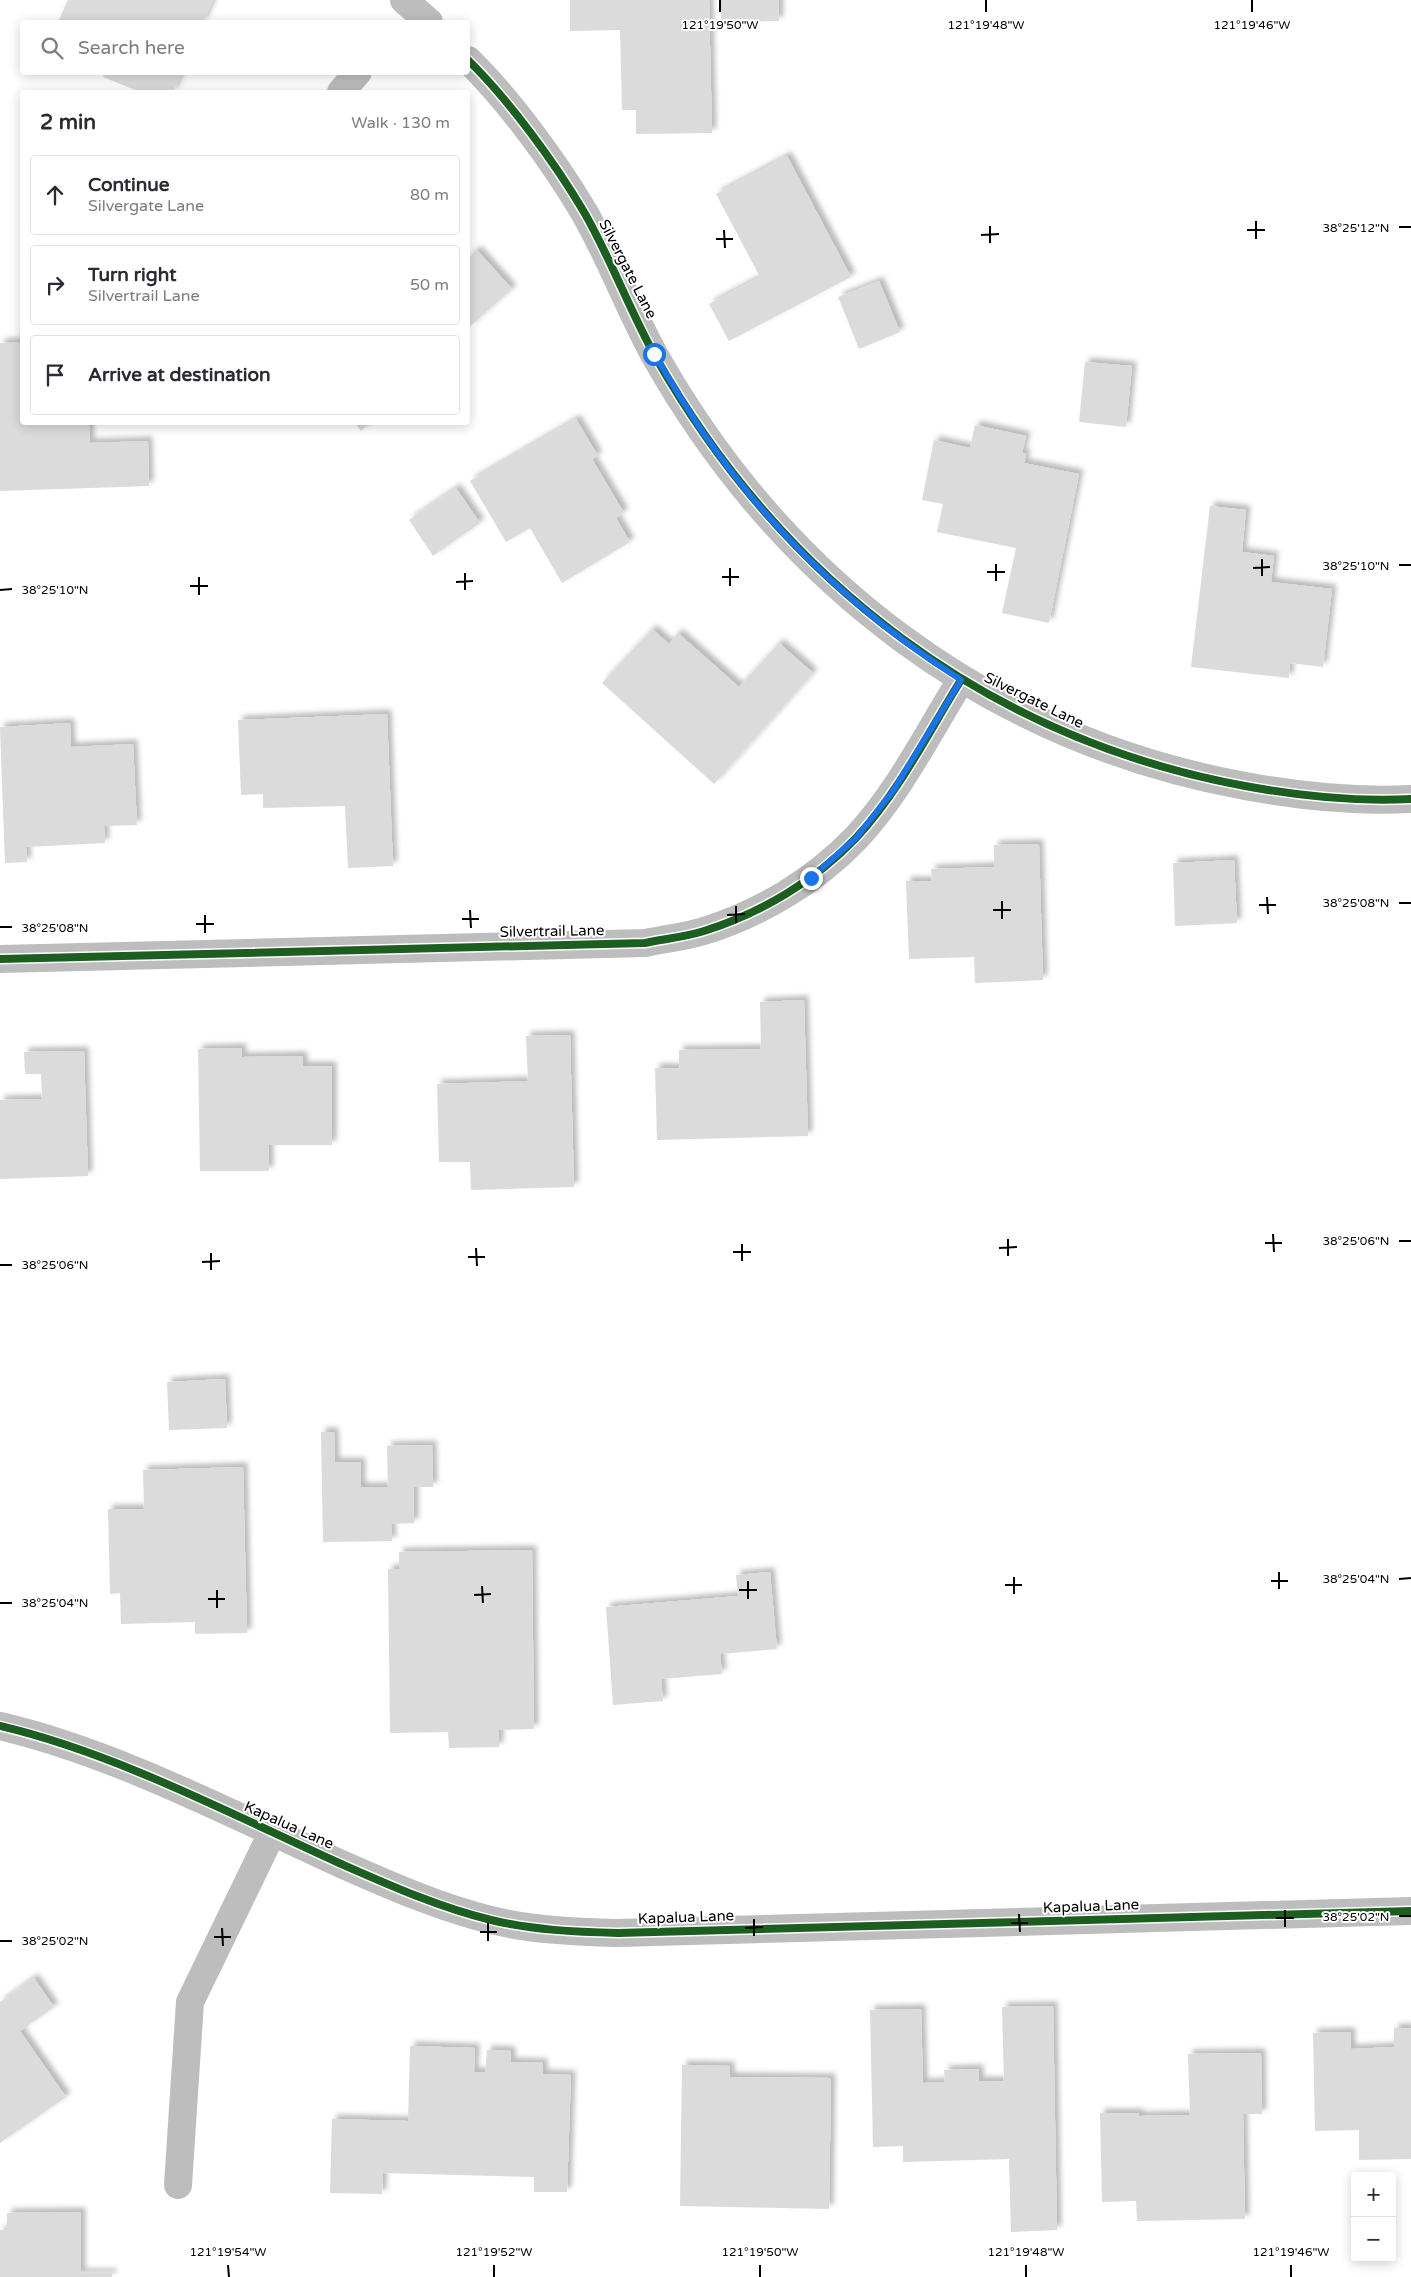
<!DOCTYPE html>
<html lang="en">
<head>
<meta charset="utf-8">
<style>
	body { margin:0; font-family:"Varela Round",sans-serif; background:#f7f7f7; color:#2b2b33 }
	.controls { position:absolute; right:15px; bottom:15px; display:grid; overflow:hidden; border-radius:5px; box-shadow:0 2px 12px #0003 }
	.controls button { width:45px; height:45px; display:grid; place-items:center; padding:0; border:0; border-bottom:1px solid #e1e1e2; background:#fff; color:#2b2b33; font:25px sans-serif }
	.stop { position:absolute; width:15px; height:15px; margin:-11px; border:4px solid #1a73e8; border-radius:50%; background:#fff }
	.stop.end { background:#1a73e8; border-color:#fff; box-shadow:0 1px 5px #0008 }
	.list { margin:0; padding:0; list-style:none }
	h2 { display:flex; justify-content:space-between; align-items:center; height:65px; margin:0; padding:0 20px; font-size:21px }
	h2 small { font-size:16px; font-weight:400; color:#7c7c81 }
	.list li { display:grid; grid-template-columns:32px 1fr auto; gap:15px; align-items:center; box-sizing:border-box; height:80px; margin:0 10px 10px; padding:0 10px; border:1px solid #e1e1e2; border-radius:5px }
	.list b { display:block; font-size:19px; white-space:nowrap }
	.list p { margin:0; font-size:16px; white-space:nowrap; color:#7c7c81 }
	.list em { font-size:16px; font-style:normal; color:#7c7c81 }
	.icon { flex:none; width:28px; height:28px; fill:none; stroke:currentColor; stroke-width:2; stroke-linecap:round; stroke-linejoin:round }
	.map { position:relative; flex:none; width:1411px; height:2277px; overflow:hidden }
	.search { position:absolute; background:#fff; box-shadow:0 2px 12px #0003; left:20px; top:20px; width:450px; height:55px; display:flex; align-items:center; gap:12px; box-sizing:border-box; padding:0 18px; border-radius:5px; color:#7c7c81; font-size:19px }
	.panel { position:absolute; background:#fff; box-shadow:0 2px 12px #0003; left:20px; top:90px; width:450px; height:335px; border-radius:5px }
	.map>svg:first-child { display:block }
	.building { fill:#dbdbdb; filter:url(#shadow) }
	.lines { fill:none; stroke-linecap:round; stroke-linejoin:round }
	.minor { stroke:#bdbdbd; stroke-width:28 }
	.cycleway-casing { stroke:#fff; stroke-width:11 }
	.cycleway { stroke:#1b5e20; stroke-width:8 }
	.route { stroke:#1a73e8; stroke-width:6 }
	.ticks { fill:none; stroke:#000; stroke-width:2 }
	.labels { text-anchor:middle; stroke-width:4; stroke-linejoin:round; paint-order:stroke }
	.street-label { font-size:15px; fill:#000; stroke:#fff }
	.ticks-label { font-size:12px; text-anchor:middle; fill:#000; stroke:#fff; stroke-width:4; stroke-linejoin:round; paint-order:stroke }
</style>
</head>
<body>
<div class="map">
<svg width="1411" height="2277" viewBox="0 0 1411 2277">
	<defs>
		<filter id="shadow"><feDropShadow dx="4.5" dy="-4.5" stdDeviation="2.5" flood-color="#0004"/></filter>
	</defs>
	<rect width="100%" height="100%" fill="#fff"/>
	<g class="building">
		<path d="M68,0H213L203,22H58Z"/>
		<path d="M570,0H709L712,133L636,134V110H622L620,30L570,31Z"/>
		<path d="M721,0H779V21L721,22Z"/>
		<path d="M105,72H182L173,92H140L103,77Z"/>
		<path d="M787,156L851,277L729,341L709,304L760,277L716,194Z"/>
		<path d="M477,250L512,289L468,328V258Z"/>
		<path d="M879,281L900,332L859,349L838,297Z"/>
		<path d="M22,342V422H89L90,443L148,441L149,486L0,491V343Z"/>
		<path d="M1085,362L1132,366L1126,427L1079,422Z"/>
		<path d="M576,419L598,456L592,459L624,513L616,518L630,542L562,583L530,528L506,542L470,481Z"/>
		<path d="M354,422H371L361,431Z"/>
		<path d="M975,425L1026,436L1022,453L1026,454L1024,463L1079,474L1049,623L1002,613L1016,548L937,532L943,504L922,500L934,440L970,448Z"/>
		<path d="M456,488L480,523L433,556L409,520Z"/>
		<path d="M1210,506L1246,510L1242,552L1274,556L1271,582L1332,589L1323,667L1290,663L1289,678L1191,667Z"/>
		<path d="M652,629L669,644L678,633L739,687L779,643L813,673L714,784L602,683Z"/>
		<path d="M387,714L393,866L348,868L345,806L263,808V794L241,795L238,720Z"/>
		<path d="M70,723L71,747L133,744L137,825L104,826L105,843L26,847L27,862L5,863L0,727Z"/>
		<path d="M1039,844L1043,980L975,983L974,957L909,959L906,881H932L931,869L994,867V845Z"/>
		<path d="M1234,860L1237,923L1175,926L1173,863Z"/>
		<path d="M804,1000L808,1136L657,1140L655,1068H679V1050L761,1049L760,1002Z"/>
		<path d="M570,1035L574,1187L471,1190L470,1162H439L437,1084L528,1081L526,1036Z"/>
		<path d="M242,1048V1057L303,1056V1066H332V1145H269V1171H200L198,1049Z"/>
		<path d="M84,1051L88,1176L0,1179V1100L42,1099L41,1074H25L24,1052Z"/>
		<path d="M225,1379L227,1428L169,1430L167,1382Z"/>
		<path d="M321,1432H334L335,1462H361V1487H388L387,1446L432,1445L433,1487H414V1523L391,1524L392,1541L323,1542Z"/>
		<path d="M243,1467L247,1633L195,1634V1622L121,1624L120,1593L110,1594L108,1509H144L143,1470Z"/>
		<path d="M532,1550L534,1729L499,1730V1747L449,1748L448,1732L390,1733L388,1569H399V1552Z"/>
		<path d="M770,1572L777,1649L720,1654L722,1674L661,1679L663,1701L613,1705L606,1607L738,1596L736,1575Z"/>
		<path d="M34,1978L54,2007L20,2031L66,2097L0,2143V2002Z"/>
		<path d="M1053,2006L1057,2230L1011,2232L1009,2159L903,2162V2146L873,2147L870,2010L921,2009L923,2083L945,2082L944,2070L979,2069V2081H1004L1002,2007Z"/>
		<path d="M1394,2028H1411V2159L1359,2160V2130L1315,2131L1313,2033L1351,2032V2049L1394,2047Z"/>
		<path d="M410,2046L475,2048L474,2072H485L487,2050L511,2051V2062L543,2063V2074L571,2075L567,2192H534V2177L383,2173L382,2194L330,2193L332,2119L408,2121Z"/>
		<path d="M1261,2053L1262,2114H1243L1245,2219L1137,2221L1136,2201L1102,2202L1100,2113H1139V2116L1190,2115L1188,2054Z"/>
		<path d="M682,2065L730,2066V2077L831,2078L829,2209L680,2206Z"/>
		<path d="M81,2212V2273H112V2277H0V2230H7V2213Z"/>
	</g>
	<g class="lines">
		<g class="minor">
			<path d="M404,0L429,22"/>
			<path d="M468,60C509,100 555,163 584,212C611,259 629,309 655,356C783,582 988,739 1245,786C1299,796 1356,802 1411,799"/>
			<path d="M341,92L358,72"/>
			<path d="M0,959L645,943C664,939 685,937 704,931C761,913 815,881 856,838C899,792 928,733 961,680"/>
			<path d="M0,1726C115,1753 231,1814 339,1863C389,1885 438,1907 491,1920C532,1930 576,1932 618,1933L1411,1911"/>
			<path d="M178,2185L190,2002L272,1833"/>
		</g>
		<g class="cycleway-casing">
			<g id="cycleway">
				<path d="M468,60C509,100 555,163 584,212C611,259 629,309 655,356C783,582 988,739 1245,786C1299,796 1356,802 1411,799"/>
				<path d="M0,959L645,943C664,939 685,937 704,931C761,913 815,881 856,838C899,792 928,733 961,680"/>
				<path d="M0,1726C115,1753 231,1814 339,1863C389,1885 438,1907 491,1920C532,1930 576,1932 618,1933L1411,1911"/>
			</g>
		</g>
		<use href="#cycleway" class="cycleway"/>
	</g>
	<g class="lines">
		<path class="route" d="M654,354C672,383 689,413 709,441C776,537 862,617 961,680L893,791L856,838L811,878"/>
	</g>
	<path class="ticks" d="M720,0V12M986,0V12M1252,0V12M1256,221V239M990,226V243M1399,227H1411M724,230L725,248M1247,230H1265M981,235L999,234M716,239H733M1262,559V576M996,564V581M1399,565H1411M730,568V586M1253,568L1270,567M987,572H1005M465,573V590M199,577V595M722,577H739M456,582L473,581M190,586H208M0,590L12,589M1267,897L1268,914M1002,901V919M1399,903H1411M1259,905H1276M736,906V923M470,910L471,928M993,910H1011M205,915V933M727,915L745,914M462,919H479M196,924H214M0,927H12M1273,1234L1274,1252M1008,1239V1256M1399,1241H1411M1265,1243H1282M742,1244V1261M476,1248L477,1266M999,1248L1017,1247M733,1252H751M211,1253V1270M468,1257H485M202,1262L220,1261M0,1265H12M1279,1572V1589M1014,1577V1594M1399,1579L1411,1578M748,1581V1599M1271,1581H1288M1005,1585H1022M482,1586L483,1603M217,1590V1608M739,1590H757M474,1595L491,1594M208,1599H225M0,1603H12M1285,1910V1927M1019,1914L1020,1932M1399,1916H1411M1276,1918H1294M754,1919V1936M488,1923V1941M1011,1923H1028M222,1928L223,1946M745,1928L763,1927M480,1932H497M214,1937H231M0,1941H12M228,2265L229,2277M494,2265V2277M760,2265V2277M1026,2265V2277M1291,2265V2277"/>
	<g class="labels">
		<g class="street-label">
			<text transform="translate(628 269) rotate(63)" y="5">Silvergate Lane</text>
			<text transform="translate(1034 700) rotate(26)" y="5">Silvergate Lane</text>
			<text transform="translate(552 931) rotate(-1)" y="5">Silvertrail Lane</text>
			<text transform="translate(289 1825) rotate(24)" y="5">Kapalua Lane</text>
			<text transform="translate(1091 1906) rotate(-2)" y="5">Kapalua Lane</text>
			<text transform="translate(686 1917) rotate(-2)" y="5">Kapalua Lane</text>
		</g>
	</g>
	<g class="ticks-label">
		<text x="720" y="29">121°19'50"W</text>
		<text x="986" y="29">121°19'48"W</text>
		<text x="1252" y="29">121°19'46"W</text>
		<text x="1356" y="232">38°25'12"N</text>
		<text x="1356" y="570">38°25'10"N</text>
		<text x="55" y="594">38°25'10"N</text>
		<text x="1356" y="907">38°25'08"N</text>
		<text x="55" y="932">38°25'08"N</text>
		<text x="1356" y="1245">38°25'06"N</text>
		<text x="55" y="1269">38°25'06"N</text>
		<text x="1356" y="1583">38°25'04"N</text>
		<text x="55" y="1607">38°25'04"N</text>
		<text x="1356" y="1921">38°25'02"N</text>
		<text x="55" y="1945">38°25'02"N</text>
		<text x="228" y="2256">121°19'54"W</text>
		<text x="494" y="2256">121°19'52"W</text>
		<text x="760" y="2256">121°19'50"W</text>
		<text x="1026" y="2256">121°19'48"W</text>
		<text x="1291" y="2256">121°19'46"W</text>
	</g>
</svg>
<div class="controls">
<button>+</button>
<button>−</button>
</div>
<div class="stop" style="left:654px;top:354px"></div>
<div class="stop end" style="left:811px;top:878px"></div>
<div class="search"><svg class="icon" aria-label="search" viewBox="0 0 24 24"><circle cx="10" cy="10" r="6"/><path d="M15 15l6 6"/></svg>Search here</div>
<section class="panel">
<h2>2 min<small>Walk · 130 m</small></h2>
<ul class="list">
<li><svg class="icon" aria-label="ahead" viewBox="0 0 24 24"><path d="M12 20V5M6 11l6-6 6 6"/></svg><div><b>Continue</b><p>Silvergate Lane</p></div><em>80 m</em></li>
<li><svg class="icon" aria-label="right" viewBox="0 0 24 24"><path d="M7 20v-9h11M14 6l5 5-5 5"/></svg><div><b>Turn right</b><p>Silvertrail Lane</p></div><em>50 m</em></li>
<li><svg class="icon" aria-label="arrive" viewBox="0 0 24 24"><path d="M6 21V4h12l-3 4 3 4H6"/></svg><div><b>Arrive at destination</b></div></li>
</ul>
</section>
</div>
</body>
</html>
